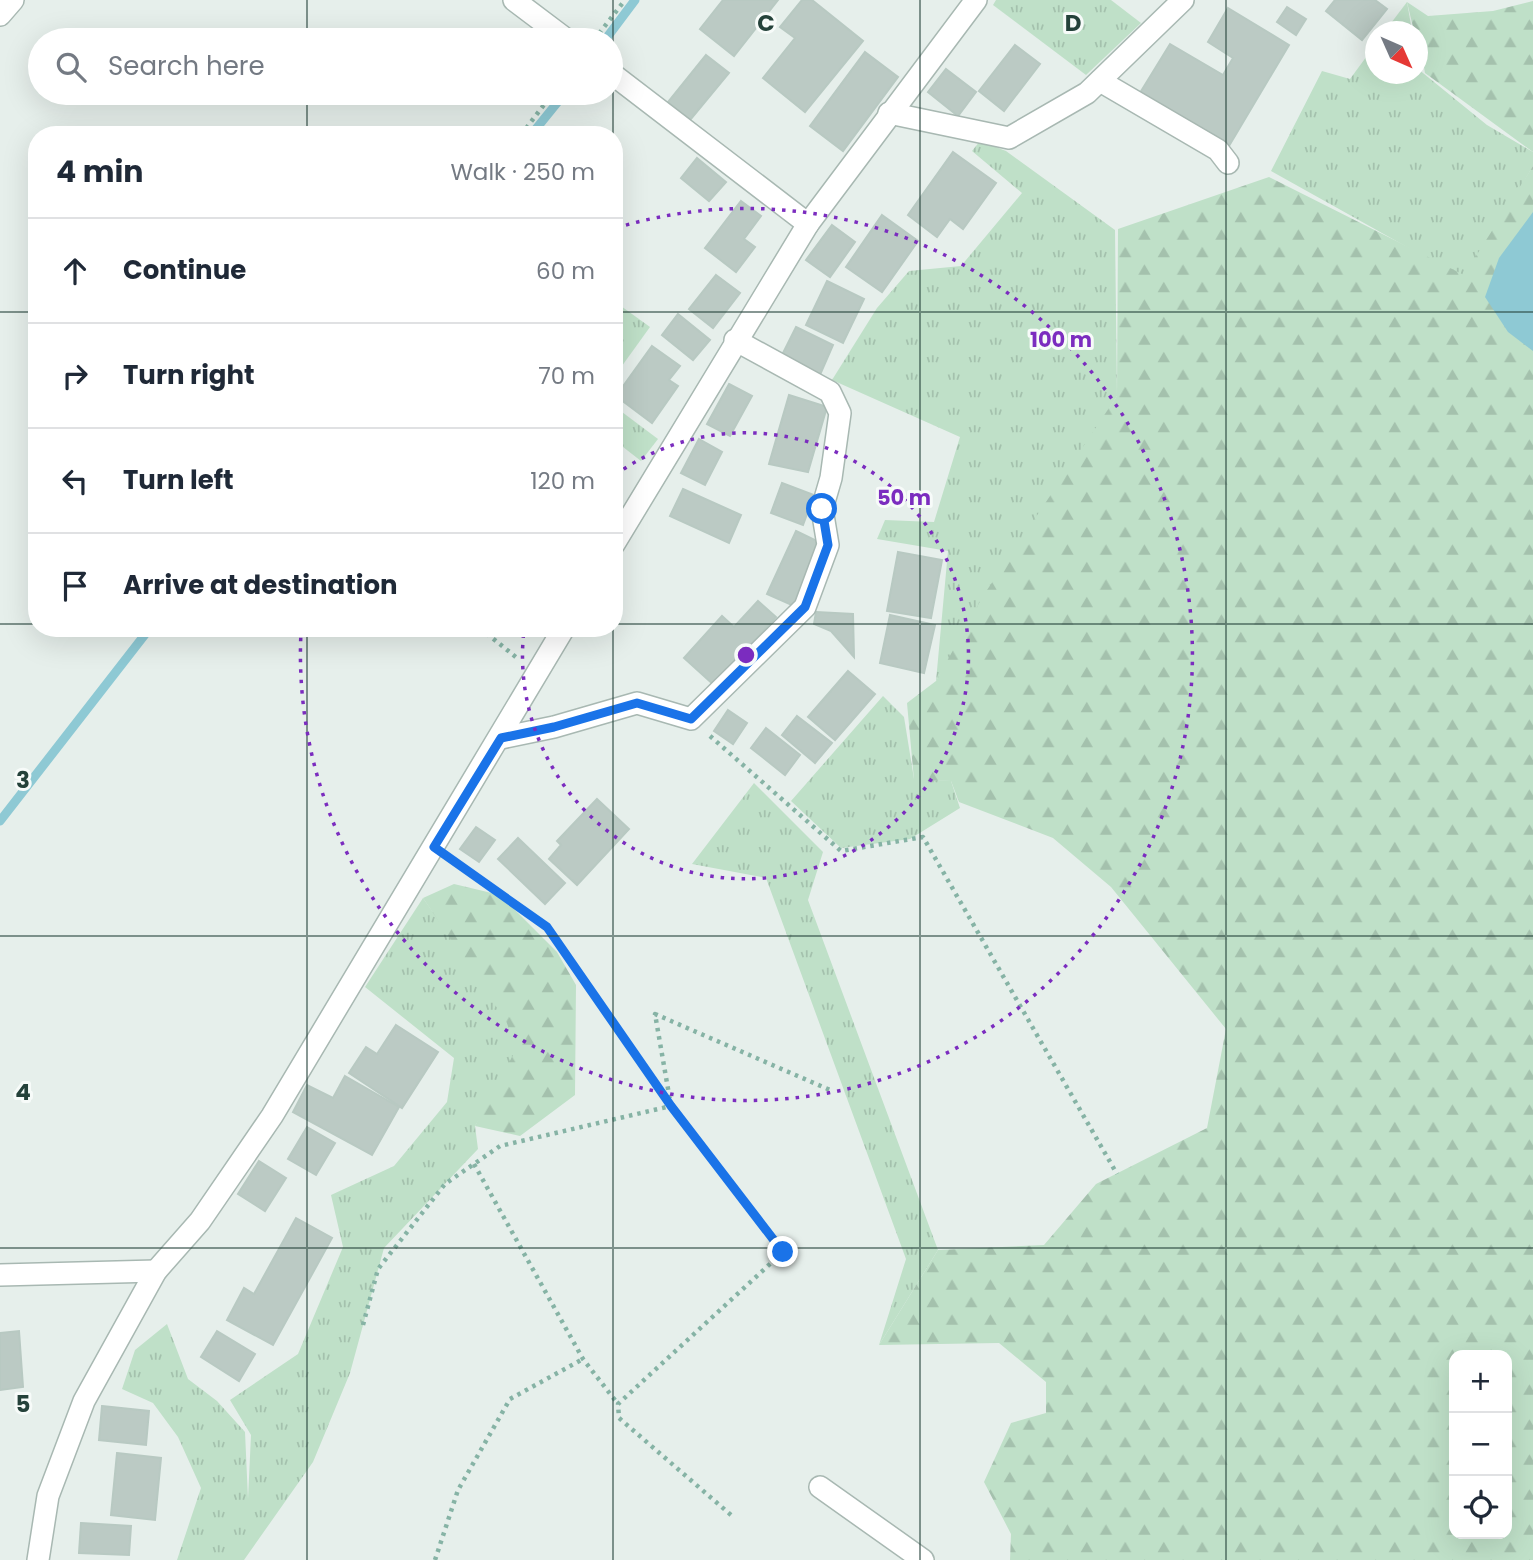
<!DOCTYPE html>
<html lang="en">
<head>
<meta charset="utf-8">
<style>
	body { margin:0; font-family:Poppins,sans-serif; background:#f6f6f7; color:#1f2937 }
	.controls { position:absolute; right:21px; bottom:21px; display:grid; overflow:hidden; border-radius:14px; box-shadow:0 7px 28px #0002 }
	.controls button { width:63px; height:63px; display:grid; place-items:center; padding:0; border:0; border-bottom:2px solid #e0e1e3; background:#fff; color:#1f2937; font:35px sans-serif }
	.compass { position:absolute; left:1365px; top:21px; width:63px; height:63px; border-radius:50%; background:#fff; box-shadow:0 7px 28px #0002; rotate:135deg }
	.stop { position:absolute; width:21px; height:21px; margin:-16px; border:5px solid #1a73e8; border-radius:50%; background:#fff }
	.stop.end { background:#1a73e8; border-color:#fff; box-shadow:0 2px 7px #0008 }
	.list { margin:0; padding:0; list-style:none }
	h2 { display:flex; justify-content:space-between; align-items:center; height:91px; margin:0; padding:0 28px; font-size:30px }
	h2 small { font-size:23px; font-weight:400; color:#747a83 }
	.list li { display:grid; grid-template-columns:46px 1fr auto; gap:21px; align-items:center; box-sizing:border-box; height:105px; padding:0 28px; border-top:2px solid #e0e1e3 }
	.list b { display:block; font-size:26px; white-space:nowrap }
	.list em { font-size:23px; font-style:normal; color:#747a83 }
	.icon { flex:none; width:38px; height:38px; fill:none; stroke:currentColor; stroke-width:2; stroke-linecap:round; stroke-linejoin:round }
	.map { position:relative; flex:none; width:1533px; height:1560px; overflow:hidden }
	.search { position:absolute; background:#fff; box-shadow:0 7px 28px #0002; left:28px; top:28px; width:595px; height:77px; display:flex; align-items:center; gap:18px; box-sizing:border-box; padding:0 24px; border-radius:38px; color:#747a83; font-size:26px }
	.panel { position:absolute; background:#fff; box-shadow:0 7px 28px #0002; left:28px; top:126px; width:595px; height:511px; border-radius:28px }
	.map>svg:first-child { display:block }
	.grass { fill:url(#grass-tufts) }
	.forest { fill:url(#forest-firs); fill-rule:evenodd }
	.water { fill:#8ec9d4 }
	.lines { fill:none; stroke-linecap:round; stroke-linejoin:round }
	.stream { stroke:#8ec9d4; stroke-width:9 }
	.building { fill:#bbcac4; stroke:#b8c9c2; stroke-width:2 }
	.minor-casing { stroke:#a8b8b2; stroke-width:24 }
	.path { stroke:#86b3a5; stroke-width:4.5; stroke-dasharray:3.5 5; stroke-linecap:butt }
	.minor { stroke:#fff; stroke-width:21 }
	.route { stroke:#1a73e8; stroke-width:9 }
	.grid { fill:none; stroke:#24423a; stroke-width:2; stroke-opacity:0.55 }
	.ring { fill:none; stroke:#7b2cbf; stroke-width:3.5; stroke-dasharray:3.5 7 }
	.grid-label { font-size:23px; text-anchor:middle; font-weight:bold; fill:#24423a; stroke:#f7fbf9; stroke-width:6; stroke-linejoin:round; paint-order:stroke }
	.centre { fill:#7b2cbf; stroke:#f7fbf9; stroke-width:3.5 }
	.ring-label { font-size:21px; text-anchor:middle; font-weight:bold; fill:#7b2cbf; stroke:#f7fbf9; stroke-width:6; stroke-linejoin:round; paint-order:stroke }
</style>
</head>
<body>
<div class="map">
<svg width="1533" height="1560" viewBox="0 0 1533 1560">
	<defs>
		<pattern id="grass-tufts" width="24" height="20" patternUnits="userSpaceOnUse" patternTransform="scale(1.75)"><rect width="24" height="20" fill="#bfe0c8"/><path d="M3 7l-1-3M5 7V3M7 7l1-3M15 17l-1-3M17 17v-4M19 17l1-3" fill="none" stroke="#a4c1ad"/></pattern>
		<pattern id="forest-firs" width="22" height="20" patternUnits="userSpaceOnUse" patternTransform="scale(1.75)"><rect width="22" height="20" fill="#bfe0c8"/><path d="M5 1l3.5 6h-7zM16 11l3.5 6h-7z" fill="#a4c1ad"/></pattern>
	</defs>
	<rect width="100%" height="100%" fill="#e6efeb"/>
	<g class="grass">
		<path d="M996,0H1111L1141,23L1086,75L993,5Z"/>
		<path d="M1407,2L1412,31H1385Z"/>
		<path d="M1375,45L1376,74H1418V64V69L1487,125L1533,152V166L1466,280L1271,171L1322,71L1350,79Z"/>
		<path d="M980,141L1006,151L1115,230L1117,396L936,681L948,551L877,539L885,520L934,522L960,437L832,380L877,308L909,271L961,266L1022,193L972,151Z"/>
		<path d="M614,301L650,327L614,377Z"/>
		<path d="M614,406L658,439L641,461L614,440Z"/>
		<path d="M883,696L904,717L914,779L951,781L960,808L910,839L841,848L791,801Z"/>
		<path d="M754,783L823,852L808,900L938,1250L879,1345L906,1259L766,878L692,864Z"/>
		<path d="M423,898L527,1045L475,1126L478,1149L384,1248L350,1373L313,1462L244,1560H177L201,1488L178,1437L153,1403L122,1389L135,1350L167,1324L188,1379L217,1401L245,1432L248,1499L251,1435L230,1400L298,1354L343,1247L331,1195L394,1166L447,1102L454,1058L365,987Z"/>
	</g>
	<g class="forest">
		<path d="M1533,1V152L1425,73L1418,32L1414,31L1407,2L1428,16L1493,11Z"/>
		<path d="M1533,166V1560H1010L1011,1534L984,1482L1011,1423L1046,1413V1382L999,1343L879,1345L938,1250L1044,1245L1096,1184L1207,1128L1226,1029L1111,887L1053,838L959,802L951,781L914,780L907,703L936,681L983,596L1117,396L1118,229L1269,177L1464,275ZM1454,1355H1507V1534H1454Z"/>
		<path d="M454,884L500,895L557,952L576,985L575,1095L520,1136L475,1126L520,1042L423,898Z"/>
	</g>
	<path class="water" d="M1533,212V351L1508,332L1485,297L1499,258Z"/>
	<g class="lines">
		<g class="stream">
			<path d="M605,40L635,0"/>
			<path d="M531,135L565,93"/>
			<path d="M0,821L150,628"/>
		</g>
	</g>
	<g class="building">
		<path d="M723,0H778L734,56L700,29Z"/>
		<path d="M802,0H812L863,41L805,112L763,78L795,38L780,27Z"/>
		<path d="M1335,0H1375L1387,9L1362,40L1326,11Z"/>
		<path d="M1287,7L1306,19L1296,35L1277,22Z"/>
		<path d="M1228,8L1289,45L1229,146L1140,93L1170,44L1223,75L1233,58L1208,42Z"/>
		<path d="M1015,45L1040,64L1004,111L979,91Z"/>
		<path d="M865,52L898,77L843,151L810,126Z"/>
		<path d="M706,55L729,73L690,120L668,102Z"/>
		<path d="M946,69L976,92L958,116L928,92Z"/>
		<path d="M953,152L996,183L963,229L950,219L937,237L908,215Z"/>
		<path d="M697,158L726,182L709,201L681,178Z"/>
		<path d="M741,201L761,216L744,239L755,247L736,272L705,248Z"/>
		<path d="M882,215L918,241L882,292L846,267Z"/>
		<path d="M832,225L855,242L830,277L806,260Z"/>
		<path d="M716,275L740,293L713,328L689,309Z"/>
		<path d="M827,281L864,299L843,343L806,325Z"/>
		<path d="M678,314L710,340L693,360L662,335Z"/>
		<path d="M796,327L833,345L819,377L781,357Z"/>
		<path d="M652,346L680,366L669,380L678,386L652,423L616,396Z"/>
		<path d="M729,384L752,396L730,436L707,424Z"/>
		<path d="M789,395L827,407L808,472L769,464Z"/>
		<path d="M699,439L722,452L705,485L681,473Z"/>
		<path d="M782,483L814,495L803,525L771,513Z"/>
		<path d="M683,489L741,515L729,543L670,516Z"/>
		<path d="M796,531L823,544L794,606L767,594Z"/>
		<path d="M898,552L942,560L931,618L887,611Z"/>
		<path d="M758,601L776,617L714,685L684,658L722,616L734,627Z"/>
		<path d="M816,612L853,614L854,657L831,631L814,624Z"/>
		<path d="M890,615L935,625L924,673L880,663Z"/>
		<path d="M848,671L875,694L835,740L808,717Z"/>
		<path d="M728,710L747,723L733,744L714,731Z"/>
		<path d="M797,716L832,743L815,763L782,735Z"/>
		<path d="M766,728L800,755L785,775L751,748Z"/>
		<path d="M597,799L629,829L577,885L549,859L561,845L557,841Z"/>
		<path d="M476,827L495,840L479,862L460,849Z"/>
		<path d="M518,838L565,883L545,904L498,859Z"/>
		<path d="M396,1025L438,1052L402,1108L349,1073L366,1047L377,1054Z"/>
		<path d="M345,1076L399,1107L372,1155L293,1112L307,1085L333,1098Z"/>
		<path d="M307,1127L335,1143L316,1175L288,1159Z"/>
		<path d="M259,1161L286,1178L265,1211L238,1194Z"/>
		<path d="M296,1218L332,1238L273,1345L227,1320L244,1288L254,1294Z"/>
		<path d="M19,1331L23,1387L0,1390V1333Z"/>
		<path d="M217,1331L255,1354L239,1381L201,1357Z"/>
		<path d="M102,1406L149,1411L146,1445L99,1440Z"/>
		<path d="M117,1453L161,1458L155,1520L111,1515Z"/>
		<path d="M81,1523L131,1526L129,1555L79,1553Z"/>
	</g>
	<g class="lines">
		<g class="minor-casing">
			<g id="minor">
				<path d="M514,0L567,40"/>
				<path d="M0,15L13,0"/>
				<path d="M611,73L808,224"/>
				<path d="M1100,81L1218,150L1228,163"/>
				<path d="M889,113L1009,138L1087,93L1183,0"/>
				<path d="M614,544L808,224L976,0"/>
				<path d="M501,738L554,727L637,703L691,719L805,607L828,545L822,509L831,478L840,413L830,392L735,340"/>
				<path d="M0,1275L156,1271"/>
				<path d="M820,1487L923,1560"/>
				<path d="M38,1560L48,1496L84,1401L156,1271L200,1221L272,1116L564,628"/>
			</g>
		</g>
		<g class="path">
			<path d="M594,40L625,0"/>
			<path d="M521,135L553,93"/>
			<path d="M480,628L517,658"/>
			<path d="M710,736L841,851L923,837L1117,1174"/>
			<path d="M452,860L547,927L671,1106L783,1252L618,1404L619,1418L731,1515"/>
			<path d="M474,1164L583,1359L618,1404"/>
			<path d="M363,1325L378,1269L445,1184L500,1146L671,1106L655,1014L830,1090"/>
			<path d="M435,1560L458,1490L510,1399L583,1359"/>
		</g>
		<use href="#minor" class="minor"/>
	</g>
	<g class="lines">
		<path class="route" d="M783,1252L671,1106L547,927L434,847L501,738L554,727L637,703L691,719L805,607L828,545L822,509"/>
	</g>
	<path class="grid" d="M307,0V40M613,0V135M920,0V1560M1226,0V1560M307,93V135M0,312H37M614,312H1533M0,624H37M614,624H1533M307,628V1560M613,628V1560M0,936H1533M0,1248H1533"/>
	<g class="ring">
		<path d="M615 475A223 223 0 1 1 524 630"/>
		<path d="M616 228A446 446 0 1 1 301 632"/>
	</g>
	<g class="grid-label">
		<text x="766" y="31">C</text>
		<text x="1073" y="31">D</text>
		<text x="23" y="788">3</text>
		<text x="23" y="1100">4</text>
		<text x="23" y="1412">5</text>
	</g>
	<circle cx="746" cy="655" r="10" class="centre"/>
	<g class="ring-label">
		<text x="1061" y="347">100 m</text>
		<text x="904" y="505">50 m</text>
	</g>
</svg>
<div class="controls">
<button>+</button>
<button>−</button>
<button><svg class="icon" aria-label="locate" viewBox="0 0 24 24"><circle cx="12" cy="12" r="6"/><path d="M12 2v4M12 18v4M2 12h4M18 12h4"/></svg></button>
</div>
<svg class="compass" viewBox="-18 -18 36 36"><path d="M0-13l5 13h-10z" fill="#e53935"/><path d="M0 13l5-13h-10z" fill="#747a83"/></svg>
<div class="stop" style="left:822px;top:509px"></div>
<div class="stop end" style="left:783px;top:1252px"></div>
<div class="search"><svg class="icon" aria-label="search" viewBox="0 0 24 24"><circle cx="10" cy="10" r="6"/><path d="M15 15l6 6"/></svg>Search here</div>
<section class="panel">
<h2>4 min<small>Walk · 250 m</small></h2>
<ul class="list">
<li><svg class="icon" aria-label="ahead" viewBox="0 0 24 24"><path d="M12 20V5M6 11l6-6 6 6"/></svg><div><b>Continue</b></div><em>60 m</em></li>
<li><svg class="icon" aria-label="right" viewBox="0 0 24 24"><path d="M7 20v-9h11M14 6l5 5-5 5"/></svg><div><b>Turn right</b></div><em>70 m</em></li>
<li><svg class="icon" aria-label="left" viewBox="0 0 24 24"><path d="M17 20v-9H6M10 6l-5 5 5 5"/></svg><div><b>Turn left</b></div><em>120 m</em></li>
<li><svg class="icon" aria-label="arrive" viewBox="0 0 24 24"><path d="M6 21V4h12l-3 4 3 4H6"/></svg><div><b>Arrive at destination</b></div></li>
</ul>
</section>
</div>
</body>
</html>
